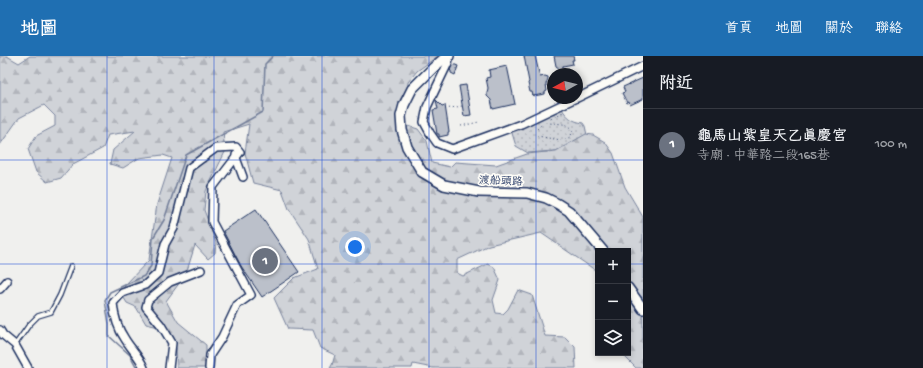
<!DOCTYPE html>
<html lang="zh-TW">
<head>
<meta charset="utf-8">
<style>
	body { margin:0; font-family:"Gochi Hand","LXGW WenKai TC",sans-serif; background:#242831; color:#f1f3f6 }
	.controls { position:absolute; right:12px; bottom:12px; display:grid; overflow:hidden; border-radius:0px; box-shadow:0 2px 6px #0003 }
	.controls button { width:36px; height:36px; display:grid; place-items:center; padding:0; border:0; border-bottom:1px solid #363941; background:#171b24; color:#f1f3f6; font:20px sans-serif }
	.compass { position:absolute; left:547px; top:12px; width:36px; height:36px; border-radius:50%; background:#171b24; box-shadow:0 2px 6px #0003; rotate:262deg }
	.you { position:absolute; left:355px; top:191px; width:14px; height:14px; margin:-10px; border:3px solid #fff; border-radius:50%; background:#1a73e8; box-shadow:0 0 0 6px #1a73e833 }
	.badge { display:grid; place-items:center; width:26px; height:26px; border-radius:50%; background:#1f6fb2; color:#fff; font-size:13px; font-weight:700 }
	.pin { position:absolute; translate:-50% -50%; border:2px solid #fff; box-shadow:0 1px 4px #0006 }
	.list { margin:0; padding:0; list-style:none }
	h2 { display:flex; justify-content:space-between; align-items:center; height:52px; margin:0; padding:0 16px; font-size:17px }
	h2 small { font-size:13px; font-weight:400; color:#9ea1a6 }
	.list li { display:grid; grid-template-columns:26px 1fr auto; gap:12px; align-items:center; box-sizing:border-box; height:72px; padding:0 16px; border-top:1px solid #363941 }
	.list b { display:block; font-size:15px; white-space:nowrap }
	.list p { margin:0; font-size:13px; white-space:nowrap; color:#9ea1a6 }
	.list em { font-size:13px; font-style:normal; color:#9ea1a6 }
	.icon { flex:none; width:22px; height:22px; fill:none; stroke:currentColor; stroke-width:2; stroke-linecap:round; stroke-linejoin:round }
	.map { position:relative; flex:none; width:643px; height:312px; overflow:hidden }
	header { display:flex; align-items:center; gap:24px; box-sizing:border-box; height:56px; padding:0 20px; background:#1f6fb2; color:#fff }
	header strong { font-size:19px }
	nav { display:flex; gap:22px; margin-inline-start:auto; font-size:14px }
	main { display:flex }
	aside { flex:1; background:#171b24 }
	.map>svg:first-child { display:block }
	.green { fill:url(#green-dots); stroke:#76819b }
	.forest { fill:url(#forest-firs); stroke:#76819b }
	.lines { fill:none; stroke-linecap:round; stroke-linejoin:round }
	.stream { stroke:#6f7b97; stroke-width:1.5 }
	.building { fill:#bbc0ca; stroke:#1b2f5e }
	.service-casing { stroke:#1b2f5e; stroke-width:6 }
	.minor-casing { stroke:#1b2f5e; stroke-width:10 }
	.tertiary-casing { stroke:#1b2f5e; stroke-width:12 }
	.path { stroke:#1b2f5e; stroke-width:1; stroke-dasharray:1 3; stroke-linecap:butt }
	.service { stroke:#fdfcf7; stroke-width:3.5 }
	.minor { stroke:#fdfcf7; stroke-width:7 }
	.tertiary { stroke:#fdfcf7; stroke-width:9 }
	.grid { fill:none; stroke:#1d4ed8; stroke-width:1; stroke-opacity:0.55 }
	.labels { text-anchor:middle; stroke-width:3.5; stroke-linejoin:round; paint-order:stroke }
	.street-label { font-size:11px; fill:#1b2f5e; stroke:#fdfcf7 }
</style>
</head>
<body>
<header>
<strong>地圖</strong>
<nav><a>首頁</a><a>地圖</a><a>關於</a><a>聯絡</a></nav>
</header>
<main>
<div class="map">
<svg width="643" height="312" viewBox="0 0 643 312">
	<defs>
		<pattern id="green-dots" width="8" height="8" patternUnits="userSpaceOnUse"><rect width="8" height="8" fill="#d0d3d8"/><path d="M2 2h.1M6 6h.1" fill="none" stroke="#b2b5bc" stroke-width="1.8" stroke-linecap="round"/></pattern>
		<pattern id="forest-firs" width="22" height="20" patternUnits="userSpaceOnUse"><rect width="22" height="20" fill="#d0d3d8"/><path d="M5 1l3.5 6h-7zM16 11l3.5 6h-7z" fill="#b2b5bc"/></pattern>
	</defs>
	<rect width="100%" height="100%" fill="#f0f0ee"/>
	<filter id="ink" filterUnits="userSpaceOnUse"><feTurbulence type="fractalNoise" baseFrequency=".025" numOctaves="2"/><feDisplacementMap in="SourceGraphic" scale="8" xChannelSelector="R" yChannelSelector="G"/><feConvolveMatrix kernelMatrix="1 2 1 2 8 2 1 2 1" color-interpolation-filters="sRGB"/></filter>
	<g filter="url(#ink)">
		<path class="green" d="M562,53C568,62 572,65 583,67L585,70L587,79L566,94L528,97L516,90L511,74Z"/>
		<path class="forest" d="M0,0H7L19,7L30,0H438L417,15L408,26L405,69L418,73L427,85L432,107L450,111L455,106L496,109L527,98L556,95L586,78L593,79L605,86L613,97L625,131L643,161V312H636L621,297H628V195H598V217L595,214L541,177L489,189L457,204V217L463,220L488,208L494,211L500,224L493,244L496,257L503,258L508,253L518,234L532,239L545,280L565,281L575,291L576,312H433L413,308L412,312H330L332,309L335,299L320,292L313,274L288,273L274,242L294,222L318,213L309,183L289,153L282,134L253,127L245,97L249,68L223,76L225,96L206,135L204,154L216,187L215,197L208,203L195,189L186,218L166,245L178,266L206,289V312H177L176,292L159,271L146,268L136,251L127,247L122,239L125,229L149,204L157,148L172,102L163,99L139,102L123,112L110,108L113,94L135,75L108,79L103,92L73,108L61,122L47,126L36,116L28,93L36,80L55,70V60L44,49L19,62L0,89Z"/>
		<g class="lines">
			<path class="stream" d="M137,312L130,299L109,280V268L105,244L110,236L144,220L151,210L153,182L164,164L186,99L263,56L265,8L273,0"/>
		</g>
		<g class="building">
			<path d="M524,0H535L540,21L545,20L548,21V23L546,28L547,35L545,36V38L533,40L532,36H530L528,27L529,26Z"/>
			<path d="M554,0H573L574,4H572L573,8L563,10L560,13L556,10Z"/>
			<path d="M453,8L458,10L455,19L451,17V15L450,14Z"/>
			<path d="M507,10L515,48L493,53L491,44L487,40V37L488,32L486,22L490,21L489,14Z"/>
			<path d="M643,22V43L630,49L629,46L627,47L622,37L625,36L623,31Z"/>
			<path d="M466,29L471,59L464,60L459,30Z"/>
			<path d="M436,44L442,50L445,49L449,76H448V79L439,81V78H437L433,54L438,53Z"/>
			<path d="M256,153L299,216L262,241L241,210L223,175Z"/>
		</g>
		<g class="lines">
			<g class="service-casing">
				<path id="service" d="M15,289L29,269L38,260L51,256L60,239L71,210"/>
			</g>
			<g class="minor-casing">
				<g id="minor">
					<path d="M450,0L448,7L427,51L424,66L430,77L437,87L452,93L521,68L576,42"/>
					<path d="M577,42L643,10"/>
					<path d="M236,99V102L243,121"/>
					<path d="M0,233L7,225"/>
					<path d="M0,274L3,279L15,289L28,312"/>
					<path d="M144,312C140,301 131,293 125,283C118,273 114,259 113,247L122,237L145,229L158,217L165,188L174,172L189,112L216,92L236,91L240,96L213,131L212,166L251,239L237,249L222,281L210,299L209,312"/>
					<path d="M169,312L172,287L161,269L146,251L148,244L170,226L201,214"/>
				</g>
			</g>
			<g class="tertiary-casing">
				<g id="tertiary">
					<path d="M447,0L433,12L412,33L404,49L401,60L402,74L407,91L422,116L444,129L479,136L527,137L546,142L558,148L569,155L603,195"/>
					<path d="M628,232L643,253"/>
				</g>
			</g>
			<g class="path">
				<path d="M445,53L462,50"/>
				<path d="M551,62L562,57V56"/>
				<path d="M461,70L479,66"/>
				<path d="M537,73L542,68"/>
				<path d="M537,80C545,81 559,85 566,83C569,82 571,80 572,77C574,66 556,68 549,67"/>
			</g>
			<use href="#service" class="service"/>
			<use href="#minor" class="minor"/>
			<use href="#tertiary" class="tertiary"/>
		</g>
	</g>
	<path class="grid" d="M107,0V312M214,0V312M322,0V312M429,0V312M536,0V312M0,104H643M0,208H598M628,208H643"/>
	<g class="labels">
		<g class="street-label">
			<text transform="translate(501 124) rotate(2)" y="4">渡船頭路</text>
		</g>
	</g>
</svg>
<div class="controls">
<button>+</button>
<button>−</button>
<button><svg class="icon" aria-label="layers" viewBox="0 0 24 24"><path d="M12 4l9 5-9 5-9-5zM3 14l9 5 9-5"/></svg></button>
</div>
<svg class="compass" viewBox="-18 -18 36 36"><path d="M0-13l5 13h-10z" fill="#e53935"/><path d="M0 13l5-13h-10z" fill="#9ea1a6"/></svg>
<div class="you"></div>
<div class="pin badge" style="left:265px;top:205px;background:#6b7280">1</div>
</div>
<aside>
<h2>附近<small></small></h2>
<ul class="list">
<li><span class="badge" style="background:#6b7280">1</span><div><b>龜馬山紫皇天乙真慶宮</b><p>寺廟 · 中華路二段165巷</p></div><em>100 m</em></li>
</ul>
</aside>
</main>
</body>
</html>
